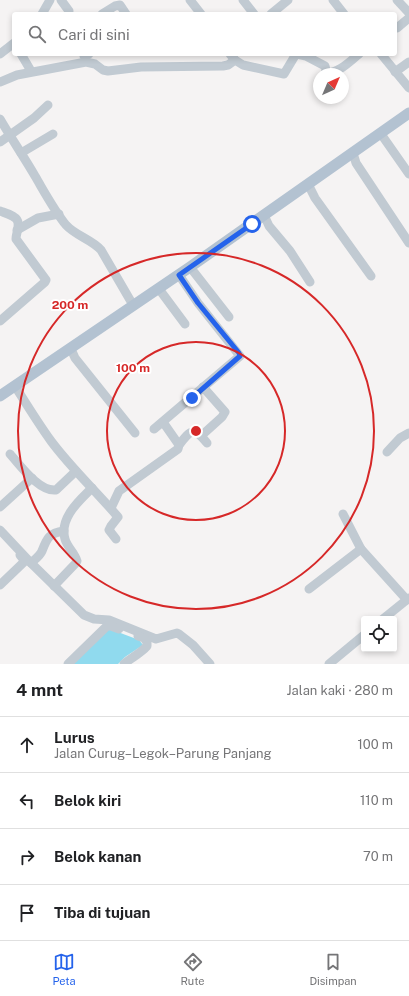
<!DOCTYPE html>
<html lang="id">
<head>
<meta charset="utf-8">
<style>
	body { margin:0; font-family:"Public Sans",sans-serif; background:#f6f6f6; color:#202124 }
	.controls { position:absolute; right:12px; bottom:12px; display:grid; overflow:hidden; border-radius:4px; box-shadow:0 2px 6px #0003 }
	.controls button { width:36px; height:36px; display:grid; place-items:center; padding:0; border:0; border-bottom:1px solid #e0e0e0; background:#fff; color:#202124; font:20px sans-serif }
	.compass { position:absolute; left:313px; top:68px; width:36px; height:36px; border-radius:50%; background:#fff; box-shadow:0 2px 6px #0003; rotate:44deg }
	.stop { position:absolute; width:12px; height:12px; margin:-9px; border:3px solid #2563eb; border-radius:50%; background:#fff }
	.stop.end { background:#2563eb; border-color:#fff; box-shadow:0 1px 4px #0008 }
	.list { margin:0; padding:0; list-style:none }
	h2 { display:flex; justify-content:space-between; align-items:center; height:52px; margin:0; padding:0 16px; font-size:17px }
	h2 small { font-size:13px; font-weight:400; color:#757577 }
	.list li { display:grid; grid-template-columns:26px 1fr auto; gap:12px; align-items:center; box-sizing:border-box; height:56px; padding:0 16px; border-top:1px solid #e0e0e0 }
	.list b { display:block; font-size:15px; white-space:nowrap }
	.list p { margin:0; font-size:13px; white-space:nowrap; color:#757577 }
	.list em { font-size:13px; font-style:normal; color:#757577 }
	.icon { flex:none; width:22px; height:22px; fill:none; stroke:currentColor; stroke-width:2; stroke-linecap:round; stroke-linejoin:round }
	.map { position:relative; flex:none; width:409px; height:664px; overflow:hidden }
	.search { position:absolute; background:#fff; box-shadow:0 2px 6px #0003; left:12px; right:12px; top:12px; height:44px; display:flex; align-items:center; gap:10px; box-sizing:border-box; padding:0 14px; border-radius:4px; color:#757577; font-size:15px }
	.sheet { height:276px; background:#fff }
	nav { display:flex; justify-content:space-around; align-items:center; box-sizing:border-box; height:56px; border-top:1px solid #e0e0e0; background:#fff; font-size:11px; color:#757577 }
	nav a { display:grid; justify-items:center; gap:2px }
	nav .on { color:#2563eb }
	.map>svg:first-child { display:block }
	.water { fill:#90daee }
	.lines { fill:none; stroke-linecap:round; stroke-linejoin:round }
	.minor { stroke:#c1cad2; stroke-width:9 }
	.major { stroke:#b3c2d1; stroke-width:11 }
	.route { stroke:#2563eb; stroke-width:5 }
	.ring { fill:none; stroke:#d62828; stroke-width:2 }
	.centre { fill:#d62828; stroke:#fff; stroke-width:2 }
	.ring-label { font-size:12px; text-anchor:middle; font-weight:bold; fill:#d62828; stroke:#fff; stroke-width:4; stroke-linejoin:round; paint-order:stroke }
</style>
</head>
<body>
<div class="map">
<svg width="409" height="664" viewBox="0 0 409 664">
	<rect width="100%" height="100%" fill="#f5f3f3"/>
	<path class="water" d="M110,629L139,640L143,645L125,657L118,664H73L107,630Z"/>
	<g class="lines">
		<g class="minor">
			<path d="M61,0L69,11"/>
			<path d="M190,0L201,14"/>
			<path d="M243,0L254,14"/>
			<path d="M333,0L344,14"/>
			<path d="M397,0L409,13"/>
			<path d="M42,14L50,0"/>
			<path d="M102,14L115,6L120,5L126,14"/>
			<path d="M271,14L288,0"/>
			<path d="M397,28L409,18"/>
			<path d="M0,54L14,43"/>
			<path d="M21,54L31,71"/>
			<path d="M230,54L235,60L243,65L284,74L296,54"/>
			<path d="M297,54L306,56L325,66L326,70L325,74"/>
			<path d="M381,54L409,88"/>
			<path d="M84,56L89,54"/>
			<path d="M395,72L409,62"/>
			<path d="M326,73C339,73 349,62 359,54"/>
			<path d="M0,82L17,75L86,62L95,64L103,70L108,71L141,67L223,66L228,65L235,60"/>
			<path d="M0,119C11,138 24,157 35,176C45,193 54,210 66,225C76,236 91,239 101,250L133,305"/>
			<path d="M381,134L409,174"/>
			<path d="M0,142L34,118L48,105"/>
			<path d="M21,153L53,134"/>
			<path d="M353,153L356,163L409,243"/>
			<path d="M308,184L315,198L371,276"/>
			<path d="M0,211C5,213 18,216 18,223C19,228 16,234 16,239L46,280L45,282L0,321"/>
			<path d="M264,215L269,226L290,251L310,282"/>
			<path d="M17,230L38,218L59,214"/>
			<path d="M190,267L229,317"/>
			<path d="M159,289L185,324"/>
			<path d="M71,349L75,358L135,433"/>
			<path d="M15,386C27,405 38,423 51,441C71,468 96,491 118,517L111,526L109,530L116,539"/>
			<path d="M154,429L240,356L198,303L179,275"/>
			<path d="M201,436L222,417L225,412L203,387"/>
			<path d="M179,445C191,429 194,427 207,443"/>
			<path d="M387,452L400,438L409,433"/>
			<path d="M10,454C20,465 39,492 56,490L76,471"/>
			<path d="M0,507L32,478"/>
			<path d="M111,508L119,491L178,449L179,445L163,422"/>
			<path d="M343,514L361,549L407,600"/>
			<path d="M0,530L31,563L84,615L94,619L109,620L156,639L177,633L179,634L193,645L210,664"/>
			<path d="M31,563C34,560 40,556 42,551C47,538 49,533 64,531"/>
			<path d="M0,585L25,561L20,555"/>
			<path d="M54,586L75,564L77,561C75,553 67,547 65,539C59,518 79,501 92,488"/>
			<path d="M309,589L361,549"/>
			<path d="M383,619L409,598"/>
			<path d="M68,664L107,626H111L119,629"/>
			<path d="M124,664C131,658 141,653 147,646V642L144,638L138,636"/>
			<path d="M329,664L364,635"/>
		</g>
		<path class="major" d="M0,396L190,267L409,113"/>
	</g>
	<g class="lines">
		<path class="route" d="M192,398L240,356L239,353L198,303L179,275L252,224"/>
	</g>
	<g class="ring">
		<circle cx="196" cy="431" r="89"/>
		<circle cx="196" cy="431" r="178"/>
	</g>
	<circle cx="196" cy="431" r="6" class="centre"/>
	<g class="ring-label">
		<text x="70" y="309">200 m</text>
		<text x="133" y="372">100 m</text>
	</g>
</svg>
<div class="controls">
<button><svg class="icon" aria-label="locate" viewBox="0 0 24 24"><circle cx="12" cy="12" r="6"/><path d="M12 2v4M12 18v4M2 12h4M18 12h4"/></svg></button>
</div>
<svg class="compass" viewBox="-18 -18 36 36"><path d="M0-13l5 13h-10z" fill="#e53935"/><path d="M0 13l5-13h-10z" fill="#757577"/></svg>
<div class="stop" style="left:252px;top:224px"></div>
<div class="stop end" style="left:192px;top:398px"></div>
<div class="search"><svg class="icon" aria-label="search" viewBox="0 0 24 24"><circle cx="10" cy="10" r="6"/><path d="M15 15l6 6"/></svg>Cari di sini</div>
</div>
<section class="sheet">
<h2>4 mnt<small>Jalan kaki · 280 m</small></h2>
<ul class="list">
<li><svg class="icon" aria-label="ahead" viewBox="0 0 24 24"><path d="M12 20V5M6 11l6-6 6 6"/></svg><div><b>Lurus</b><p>Jalan Curug–Legok–Parung Panjang</p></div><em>100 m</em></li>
<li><svg class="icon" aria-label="left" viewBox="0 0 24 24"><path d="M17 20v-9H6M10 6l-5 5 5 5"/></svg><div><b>Belok kiri</b></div><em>110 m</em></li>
<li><svg class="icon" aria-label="right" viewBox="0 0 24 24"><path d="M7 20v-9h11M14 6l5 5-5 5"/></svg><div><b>Belok kanan</b></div><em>70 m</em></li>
<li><svg class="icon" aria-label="arrive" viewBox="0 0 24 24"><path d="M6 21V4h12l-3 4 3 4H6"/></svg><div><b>Tiba di tujuan</b></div></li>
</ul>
</section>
<nav>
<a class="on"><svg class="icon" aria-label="map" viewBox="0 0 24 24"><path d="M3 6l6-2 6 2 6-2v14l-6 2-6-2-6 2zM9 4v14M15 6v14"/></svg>Peta</a>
<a><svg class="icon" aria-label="directions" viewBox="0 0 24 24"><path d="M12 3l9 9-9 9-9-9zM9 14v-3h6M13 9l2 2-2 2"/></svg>Rute</a>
<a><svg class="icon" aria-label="saved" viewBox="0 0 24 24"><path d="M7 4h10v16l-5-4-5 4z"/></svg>Disimpan</a>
</nav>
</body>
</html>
